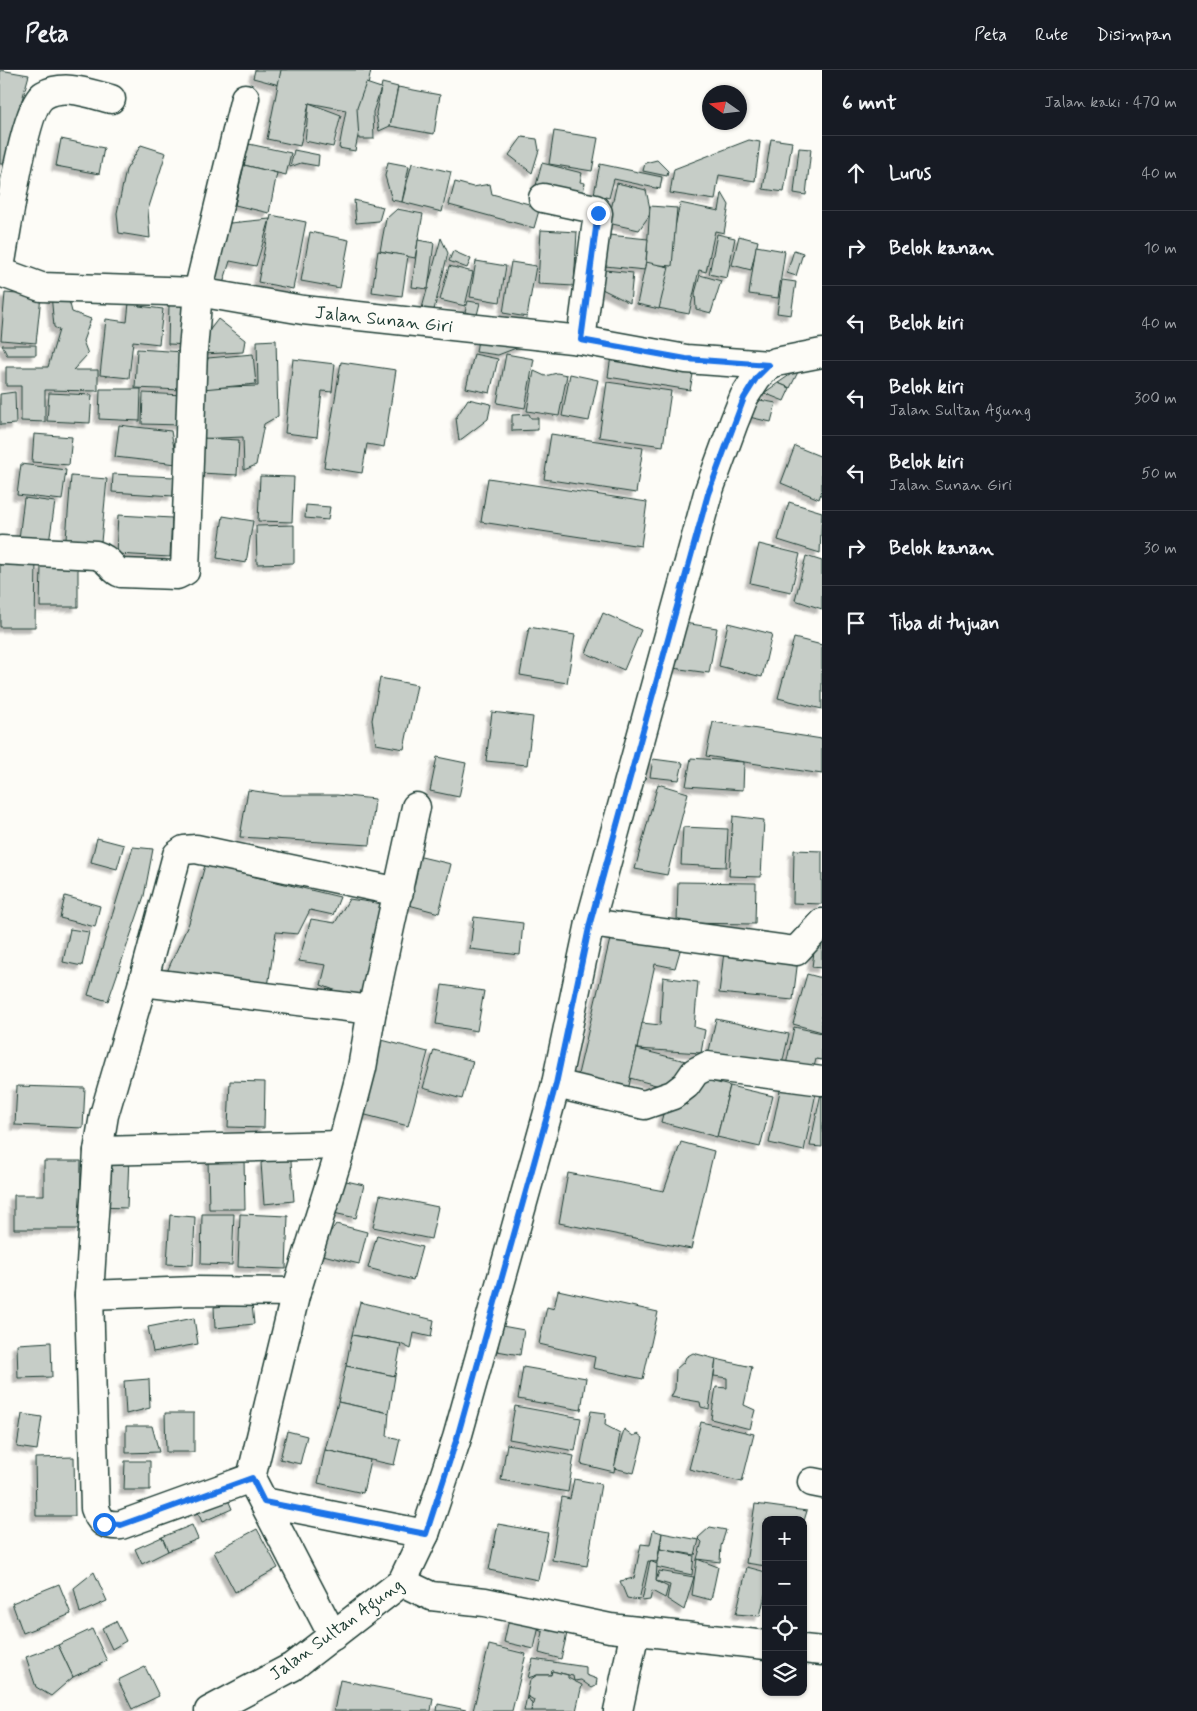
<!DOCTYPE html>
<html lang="id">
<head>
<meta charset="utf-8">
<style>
	body { margin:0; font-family:Mynerve,sans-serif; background:#20242c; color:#f1f3f6 }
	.controls { position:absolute; right:15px; bottom:15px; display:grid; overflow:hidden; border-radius:10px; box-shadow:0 1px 4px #0004 }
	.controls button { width:45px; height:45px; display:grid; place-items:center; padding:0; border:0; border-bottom:1px solid #363941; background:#171b24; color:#f1f3f6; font:25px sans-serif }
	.compass { position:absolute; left:702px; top:15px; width:45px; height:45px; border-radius:50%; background:#171b24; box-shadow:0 1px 4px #0004; rotate:284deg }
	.stop { position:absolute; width:15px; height:15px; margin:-11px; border:4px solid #1a73e8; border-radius:50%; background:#fff }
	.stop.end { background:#1a73e8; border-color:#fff; box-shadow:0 1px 5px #0008 }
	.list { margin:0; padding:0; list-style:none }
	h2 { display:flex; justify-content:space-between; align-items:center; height:65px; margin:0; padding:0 20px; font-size:21px }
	h2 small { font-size:16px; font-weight:400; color:#9ea1a6 }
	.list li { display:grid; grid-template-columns:32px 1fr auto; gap:15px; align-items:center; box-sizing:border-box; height:75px; padding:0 20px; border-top:1px solid #363941 }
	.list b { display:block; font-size:19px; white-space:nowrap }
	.list p { margin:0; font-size:16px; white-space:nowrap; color:#9ea1a6 }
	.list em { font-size:16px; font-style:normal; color:#9ea1a6 }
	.icon { flex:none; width:28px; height:28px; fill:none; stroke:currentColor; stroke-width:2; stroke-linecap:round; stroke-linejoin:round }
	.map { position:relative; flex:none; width:822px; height:1641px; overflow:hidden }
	header { display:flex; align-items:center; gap:30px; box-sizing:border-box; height:70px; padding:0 25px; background:#171b24; border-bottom:1px solid #363941 }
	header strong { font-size:24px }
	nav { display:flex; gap:28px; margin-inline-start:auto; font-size:18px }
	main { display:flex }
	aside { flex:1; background:#171b24 }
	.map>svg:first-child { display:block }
	.building { fill:#c6cdc7; stroke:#1f3d34; filter:url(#shadow) }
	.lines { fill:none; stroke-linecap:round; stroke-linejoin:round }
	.street-casing { stroke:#1f3d34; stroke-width:31 }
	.secondary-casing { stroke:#1f3d34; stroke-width:31 }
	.street { stroke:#fdfcf7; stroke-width:28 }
	.secondary { stroke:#fdfcf7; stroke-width:28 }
	.route { stroke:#1a73e8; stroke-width:6 }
	.labels { text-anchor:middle; stroke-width:4; stroke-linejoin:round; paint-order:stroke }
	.street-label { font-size:18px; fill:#1f3d34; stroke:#fdfcf7 }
</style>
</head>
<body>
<header>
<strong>Peta</strong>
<nav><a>Peta</a><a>Rute</a><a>Disimpan</a></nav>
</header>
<main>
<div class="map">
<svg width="822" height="1641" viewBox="0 0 822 1641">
	<defs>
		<filter id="shadow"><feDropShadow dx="-4.5" dy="4.5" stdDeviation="1" flood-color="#0004"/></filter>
	</defs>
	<rect width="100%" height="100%" fill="#fdfcf7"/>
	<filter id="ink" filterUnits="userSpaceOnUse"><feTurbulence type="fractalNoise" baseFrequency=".02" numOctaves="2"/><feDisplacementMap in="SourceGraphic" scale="10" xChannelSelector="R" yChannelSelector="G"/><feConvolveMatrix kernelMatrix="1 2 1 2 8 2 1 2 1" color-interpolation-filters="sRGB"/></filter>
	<g filter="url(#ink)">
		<g class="building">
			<path d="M0,0L29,5L4,94H0Z"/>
			<path d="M255,0H287L283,16L253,8Z"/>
			<path d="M281,0H371L355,81L339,78L346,40L309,33L300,76L267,69Z"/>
			<path d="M366,13L381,18L373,42L374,69H359L357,38Z"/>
			<path d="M382,13L398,17L390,56L379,61L376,43Z"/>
			<path d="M398,17L440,25L434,64L390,56Z"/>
			<path d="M309,33L341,45L333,77L305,71Z"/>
			<path d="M554,61L598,68L592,101L549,94Z"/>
			<path d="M522,67L537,69L539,80L532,103L509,85Z"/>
			<path d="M61,69L104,78L99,104L56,96Z"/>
			<path d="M771,69L792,72L784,122L763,119Z"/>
			<path d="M749,70L760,72L755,111L719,105L715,130L670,123L674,99Z"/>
			<path d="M249,74L291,83L286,105L244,95Z"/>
			<path d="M141,75L166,83L148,140L150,168L119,163L117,143L126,100Z"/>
			<path d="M799,78L811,79L806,125L794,123Z"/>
			<path d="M245,79L230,153L270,149L256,196L230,191L223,214L206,211Z"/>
			<path d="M294,80L319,85L318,96L301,93L290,97Z"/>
			<path d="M657,90L668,101L667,106L643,101L645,93Z"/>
			<path d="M388,92L409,96L402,132L392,130L385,106Z"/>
			<path d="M412,93L451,102L442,142L402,132Z"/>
			<path d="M542,93L582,103L580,112L585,113L581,132L535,119Z"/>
			<path d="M600,94L662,107L660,119L614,109L609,128L594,124Z"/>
			<path d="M244,95L277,103L269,143L235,135Z"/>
			<path d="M455,112L473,117L490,114L492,124L540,137L534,158L449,135Z"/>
			<path d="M617,113L646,120L651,143L639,160L608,153Z"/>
			<path d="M722,123L729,135L724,163L715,161L706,202L699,200L689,244L658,238L680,133L719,141Z"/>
			<path d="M354,130L383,137L379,151L356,153Z"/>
			<path d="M650,136L677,138L672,196L646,194Z"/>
			<path d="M397,139L423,144L415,188L380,181L386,149Z"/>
			<path d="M271,145L306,152L293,219L258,212Z"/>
			<path d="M541,160L577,162L574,216L538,214Z"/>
			<path d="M310,162L349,170L340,218L301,211Z"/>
			<path d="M717,164L735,168L727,208L709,204Z"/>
			<path d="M609,165L648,169L645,200L605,196Z"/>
			<path d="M739,166L758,171L751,200L732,195Z"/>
			<path d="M441,168L448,183L434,240L421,242Z"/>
			<path d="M418,170L434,173L428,219L412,217Z"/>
			<path d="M756,176L785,181L778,228L749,224Z"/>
			<path d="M794,180L803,183L796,206L787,203Z"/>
			<path d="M378,181L408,186L402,226L372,222Z"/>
			<path d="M453,181L471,189L467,198L449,191Z"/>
			<path d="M476,191L506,196L500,232L470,227Z"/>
			<path d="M511,192L536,196L527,247L503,243Z"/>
			<path d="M646,192L669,197L659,239L637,234Z"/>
			<path d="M449,196L473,202L465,236L440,230Z"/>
			<path d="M596,199L633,203L630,233L594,215Z"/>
			<path d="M700,205L721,211L711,243L696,239L695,223Z"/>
			<path d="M782,210L796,212L791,245L777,243Z"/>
			<path d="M5,223L41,226L36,273L1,270Z"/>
			<path d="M51,224L69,230L72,242L91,249L83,271L88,284L73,300H98V321L45,320V352L21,351V316H6V297H48L59,260L54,257Z"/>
			<path d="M140,226L139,236L163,239L159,274L133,271L129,308L100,305L106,249L127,252L129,233Z"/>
			<path d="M185,230L192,275L168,274L169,234Z"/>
			<path d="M468,231L480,233L477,245L465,242Z"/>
			<path d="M218,249L245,270L243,282L203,284V269Z"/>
			<path d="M479,263L534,271L498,285L476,282Z"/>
			<path d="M276,270L278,346L264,354L256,395L244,400L243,367L194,369L192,318L258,316L257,271Z"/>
			<path d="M2,275H36V285H7Z"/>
			<path d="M137,279L184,282L182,320L135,318Z"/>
			<path d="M253,284L256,314L203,319L208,288Z"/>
			<path d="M474,284L498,289L490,323L466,318Z"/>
			<path d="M506,284L534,289L525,338L497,333Z"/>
			<path d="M611,286L694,299L690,320L608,307Z"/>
			<path d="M293,289L335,294L332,322L322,321L317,367L285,363Z"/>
			<path d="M341,292L396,300L384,377L367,374L362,403L324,397Z"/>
			<path d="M800,298L790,318L778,313Z"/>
			<path d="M534,301L545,306L557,303L567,305L559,346L527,341Z"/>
			<path d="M570,304L598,310L589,351L562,346Z"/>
			<path d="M607,312L671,321L663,376L599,367Z"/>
			<path d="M778,313L790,318L784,331L764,323Z"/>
			<path d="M100,319H141L140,351L99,349Z"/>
			<path d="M15,322L16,354L0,355V324Z"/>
			<path d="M49,323L92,325L90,353L47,351Z"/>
			<path d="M143,323L183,325L182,355L142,354Z"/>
			<path d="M468,329L491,334L488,349L459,371L456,348Z"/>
			<path d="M760,330L776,333L771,352L749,347Z"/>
			<path d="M529,344L531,348H538V360L512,361V345Z"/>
			<path d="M119,355L171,361L177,394L115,387Z"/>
			<path d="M34,364L72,367L69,395L32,392Z"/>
			<path d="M551,364L643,378L636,423L544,409Z"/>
			<path d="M203,368L239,370L237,405L201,403Z"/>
			<path d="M795,376L822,387V420L819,429L781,413Z"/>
			<path d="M21,394L66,400L62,430L17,425Z"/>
			<path d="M113,404L174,407L173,426L112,422Z"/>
			<path d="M71,406L107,409L101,472L66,469Z"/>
			<path d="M260,406L294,407L292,452L258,451Z"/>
			<path d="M488,408L647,432L641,476L481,452Z"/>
			<path d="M24,428L55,432L49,473L19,469Z"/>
			<path d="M789,432L822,442L820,483L778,470Z"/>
			<path d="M306,435L330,437L328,450L305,448Z"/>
			<path d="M118,445L172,448L170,487L116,484Z"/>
			<path d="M223,446L253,451L246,493L217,488Z"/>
			<path d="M294,455V493L257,494L256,456Z"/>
			<path d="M759,474L800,484L791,522L750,513Z"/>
			<path d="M806,486L822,491V539L795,530Z"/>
			<path d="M0,487L36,489L35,557H0Z"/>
			<path d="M41,495H78V537H40Z"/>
			<path d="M603,543L641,560L624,600L586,583Z"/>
			<path d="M684,553L717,558L709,603L673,598Z"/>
			<path d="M728,553L772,564L762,607L719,596Z"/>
			<path d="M529,557L575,565L567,613L520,605Z"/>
			<path d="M794,568L822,575V639L778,628Z"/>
			<path d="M380,608L417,615L404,679L376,674L372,650Z"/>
			<path d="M492,642L533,647L527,695L486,691Z"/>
			<path d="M713,652L822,669V704L706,686Z"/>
			<path d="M437,687L466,693L459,727L430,721Z"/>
			<path d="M691,688L744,692L743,720L686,716Z"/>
			<path d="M653,689L683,693L679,710L650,707Z"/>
			<path d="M658,714L688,723L667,805L635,799Z"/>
			<path d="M248,720L282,725H337L375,729L370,775L240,767Z"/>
			<path d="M733,746L764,750L761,807L729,806Z"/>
			<path d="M683,757L728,759L726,797L681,795Z"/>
			<path d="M97,768L124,775L117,799L91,792Z"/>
			<path d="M133,777L153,779L144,826L108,931L88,925Z"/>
			<path d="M794,780L822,781V834L793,833Z"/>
			<path d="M417,786L451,794L439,843L405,834Z"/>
			<path d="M205,795L340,827L333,845L310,840L298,864L276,862L268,917L165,906L189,853Z"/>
			<path d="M678,812L756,813L755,854L677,853Z"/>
			<path d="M65,826L100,836L95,857L60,848Z"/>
			<path d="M349,829L384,834L363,931L321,915L326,895L299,891L311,849L335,853Z"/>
			<path d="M474,847L523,853L520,885L470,879Z"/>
			<path d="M70,859L89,862L82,896L63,892Z"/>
			<path d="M817,860H822V898L812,897Z"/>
			<path d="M611,865L684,867L675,898L655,894L626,1030L575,1017Z"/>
			<path d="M724,882L798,889L793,930L719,923Z"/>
			<path d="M807,904L822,908V962L793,954Z"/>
			<path d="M663,907L698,912L694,957L705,960L701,983L637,979L642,953L660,955Z"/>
			<path d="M442,915L484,921L477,961L436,954Z"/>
			<path d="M716,949L789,964L780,1003L707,990Z"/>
			<path d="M794,957L822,963V990L816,989L813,1001L786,995Z"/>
			<path d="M378,969L428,982L408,1056L358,1043Z"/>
			<path d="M637,979L686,991L678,1021L630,1008Z"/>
			<path d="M434,980L473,991L462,1029L423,1018Z"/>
			<path d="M694,1007L730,1016L717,1067L661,1052L667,1029L687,1035Z"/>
			<path d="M230,1011L265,1012L264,1058L228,1057Z"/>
			<path d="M17,1016L85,1018L83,1058L15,1055Z"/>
			<path d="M730,1016L773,1026L760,1077L717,1067Z"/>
			<path d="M781,1016L816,1023L804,1081L769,1073Z"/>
			<path d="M822,1018V1077L810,1076Z"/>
			<path d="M681,1072L714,1081L691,1179L559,1153L568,1103L664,1121Z"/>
			<path d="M290,1079L294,1131L264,1134L261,1093Z"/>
			<path d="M100,1086L129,1087L127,1138L98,1137Z"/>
			<path d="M244,1088L245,1139H209L208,1089Z"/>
			<path d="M44,1091H81L80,1159H14V1125H44Z"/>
			<path d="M333,1108L364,1115L356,1148L325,1141Z"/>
			<path d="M380,1125L438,1137L431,1169L373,1157Z"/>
			<path d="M202,1144H234L232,1195L201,1194Z"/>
			<path d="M240,1144L288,1146L286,1199L238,1197Z"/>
			<path d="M170,1145L195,1147L193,1195L167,1194Z"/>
			<path d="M336,1154L367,1162L359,1194L315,1183Z"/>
			<path d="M377,1165L422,1177L413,1210L368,1198Z"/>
			<path d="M558,1220L658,1242L643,1309L593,1298L595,1287L539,1274L547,1237L554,1239Z"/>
			<path d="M360,1232L434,1250L431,1267L414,1263L411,1279L401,1274L352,1265Z"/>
			<path d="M252,1234L254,1254L215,1258L214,1237Z"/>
			<path d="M194,1248L198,1274L153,1282L148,1257Z"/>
			<path d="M502,1256L524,1260L520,1285L497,1281Z"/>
			<path d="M352,1265L401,1274L395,1306L346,1296Z"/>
			<path d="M51,1272L52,1307L18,1308L17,1274Z"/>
			<path d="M693,1283L716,1289L709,1339L701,1337L700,1332L671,1327L675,1319L676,1299L684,1292L686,1287Z"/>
			<path d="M716,1289L752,1297L744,1335L755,1340L750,1359L711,1349L716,1317L727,1318V1308L714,1306Z"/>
			<path d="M346,1296L395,1306L389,1343L338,1332Z"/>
			<path d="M523,1297L586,1308L581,1340L518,1329Z"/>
			<path d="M149,1309L150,1338L126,1344L124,1311Z"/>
			<path d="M338,1332L389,1343L387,1366L400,1369L394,1395L325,1380Z"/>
			<path d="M515,1336L581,1348L575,1381L509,1369Z"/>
			<path d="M591,1341L606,1343L605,1355L620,1363L614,1402L581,1394Z"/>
			<path d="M165,1343H194V1382H166Z"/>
			<path d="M22,1344L42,1347L37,1380L17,1377Z"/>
			<path d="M701,1352L754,1364L742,1412L689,1399Z"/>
			<path d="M126,1356H152L159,1382L126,1383Z"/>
			<path d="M624,1359L633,1366L638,1364L643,1368L634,1403L614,1398Z"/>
			<path d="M287,1361L307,1366L300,1394L280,1389Z"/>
			<path d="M507,1374L574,1386L568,1422L501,1410Z"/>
			<path d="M325,1380L370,1390L363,1423L318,1413Z"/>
			<path d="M74,1387L75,1446H36L35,1388Z"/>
			<path d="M125,1391H150V1420H124Z"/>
			<path d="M574,1409L601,1414L587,1496L552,1490L562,1427L570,1429Z"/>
			<path d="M224,1420L232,1439L202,1452L194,1433Z"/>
			<path d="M755,1434L807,1441L803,1454V1450H766V1496L746,1493Z"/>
			<path d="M498,1454L548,1463L538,1510L489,1500Z"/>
			<path d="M192,1455L198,1469L168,1481L162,1467Z"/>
			<path d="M710,1457L726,1460L721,1476L720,1492L697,1489L702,1472L698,1468Z"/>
			<path d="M257,1459L278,1498L235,1522L214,1482Z"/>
			<path d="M653,1460L662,1463L657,1492L648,1491L639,1530L627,1528L620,1511L634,1508L641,1474L650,1475Z"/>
			<path d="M662,1463L699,1470L695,1485L660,1479Z"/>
			<path d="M162,1467L168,1481L142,1494L135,1479Z"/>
			<path d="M660,1479L694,1486L692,1505L656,1497Z"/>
			<path d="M697,1489L718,1497L711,1530L692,1525Z"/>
			<path d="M650,1491L657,1494L656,1511L668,1517L665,1528L652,1521L650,1530L642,1531Z"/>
			<path d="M747,1497L766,1502V1521L760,1546L736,1544Z"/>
			<path d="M659,1501L694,1507L684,1540L667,1529L670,1515L656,1511Z"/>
			<path d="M94,1502L107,1531L80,1543L74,1518Z"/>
			<path d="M59,1514L71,1544L23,1563L12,1533Z"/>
			<path d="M509,1549L539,1556L534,1579L504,1572Z"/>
			<path d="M116,1551L126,1571L112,1579L102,1558Z"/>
			<path d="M541,1553L568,1559L561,1589L539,1583L543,1562L538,1560Z"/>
			<path d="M92,1559L107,1591L73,1607L58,1575Z"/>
			<path d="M58,1575L73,1607L51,1626L36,1617L26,1587Z"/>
			<path d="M489,1575L526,1584L512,1641H473Z"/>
			<path d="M533,1589L586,1597V1605L597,1609L596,1616L592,1618L581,1610L574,1611L573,1606L552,1601L551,1605H537L528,1608Z"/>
			<path d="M145,1597L159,1626L132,1639L118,1610Z"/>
			<path d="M552,1601L568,1605V1608L582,1615L576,1641H531L534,1630L527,1626L530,1610L537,1605H551Z"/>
			<path d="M340,1610L433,1628L431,1641H334Z"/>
			<path d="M527,1626L532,1634L531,1641H524Z"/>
			<path d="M438,1634L466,1640V1641H437Z"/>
		</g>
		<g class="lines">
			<g class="street-casing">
				<g id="street">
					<path d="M543,128L595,139L598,143L581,270"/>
					<path d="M0,197C6,167 23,38 44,25C65,13 90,24 111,29"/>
					<path d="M1,480L96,485C112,490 111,500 121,503L177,505L185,501L193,280L198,222L245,28"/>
					<path d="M590,853L796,881L822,853"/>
					<path d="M143,912L372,940"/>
					<path d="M556,1014L644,1035L673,1025L686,1015L695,1002L707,996L822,1011"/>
					<path d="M98,1081L342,1075"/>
					<path d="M89,1225L195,1221L296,1222"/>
					<path d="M251,1408L121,1455C106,1456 100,1453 95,1438L89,1225L98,1081L104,1045L143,912L177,785L184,780L196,779L399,822"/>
					<path d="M812,1412L822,1414"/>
					<path d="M264,1432L425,1464"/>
					<path d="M402,1512L431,1526L485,1532L610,1558L766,1575"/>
					<path d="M333,1566L251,1408L296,1222L342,1075L362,998L372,940L416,737"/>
					<path d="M803,1579L822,1581"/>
					<path d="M618,1641L635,1561"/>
				</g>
			</g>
			<g class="secondary-casing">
				<g id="secondary">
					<path d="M0,202L41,217L198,222L303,240L581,270L686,289L769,295"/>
					<path d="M209,1641L292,1597L402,1512L425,1464L457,1368L556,1014L590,853L708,423L734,352L744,327L757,307L769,295L776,292L822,283"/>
				</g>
			</g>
			<use href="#street" class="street"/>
			<use href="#secondary" class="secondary"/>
		</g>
	</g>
	<g class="lines" filter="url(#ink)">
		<path class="route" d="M104,1454L121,1455L252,1408L264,1432L426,1464L457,1368L556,1014L590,853L708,424L744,328L757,307L769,295L686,289L581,270L598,143"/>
	</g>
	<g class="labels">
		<g class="street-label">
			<text transform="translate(384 249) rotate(6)" y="6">Jalan Sunan Giri</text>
			<text transform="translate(336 1559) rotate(-36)" y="6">Jalan Sultan Agung</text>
		</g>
	</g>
</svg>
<div class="controls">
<button>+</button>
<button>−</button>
<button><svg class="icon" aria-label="locate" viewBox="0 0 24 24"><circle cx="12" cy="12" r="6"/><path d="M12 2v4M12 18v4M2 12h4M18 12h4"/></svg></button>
<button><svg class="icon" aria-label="layers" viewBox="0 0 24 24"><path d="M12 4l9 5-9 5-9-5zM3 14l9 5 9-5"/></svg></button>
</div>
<svg class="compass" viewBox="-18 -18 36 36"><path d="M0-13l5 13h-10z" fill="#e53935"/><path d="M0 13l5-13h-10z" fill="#9ea1a6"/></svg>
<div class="stop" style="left:104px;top:1454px"></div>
<div class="stop end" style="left:598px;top:143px"></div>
</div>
<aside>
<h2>6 mnt<small>Jalan kaki · 470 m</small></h2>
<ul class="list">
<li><svg class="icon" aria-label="ahead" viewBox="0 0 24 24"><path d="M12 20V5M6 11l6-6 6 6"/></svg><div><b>Lurus</b></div><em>40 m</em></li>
<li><svg class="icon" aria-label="right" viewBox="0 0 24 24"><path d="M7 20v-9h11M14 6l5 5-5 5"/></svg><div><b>Belok kanan</b></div><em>10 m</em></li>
<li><svg class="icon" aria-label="left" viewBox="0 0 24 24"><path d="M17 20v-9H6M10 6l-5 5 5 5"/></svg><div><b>Belok kiri</b></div><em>40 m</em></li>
<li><svg class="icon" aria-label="left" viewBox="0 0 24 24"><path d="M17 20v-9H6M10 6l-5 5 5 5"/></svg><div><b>Belok kiri</b><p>Jalan Sultan Agung</p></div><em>300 m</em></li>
<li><svg class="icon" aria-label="left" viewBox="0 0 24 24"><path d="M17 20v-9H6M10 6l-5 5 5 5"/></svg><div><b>Belok kiri</b><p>Jalan Sunan Giri</p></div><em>50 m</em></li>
<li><svg class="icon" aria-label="right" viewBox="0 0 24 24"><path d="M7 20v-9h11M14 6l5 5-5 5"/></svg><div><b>Belok kanan</b></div><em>30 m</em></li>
<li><svg class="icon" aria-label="arrive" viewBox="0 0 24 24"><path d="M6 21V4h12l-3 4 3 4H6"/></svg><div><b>Tiba di tujuan</b></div></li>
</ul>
</aside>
</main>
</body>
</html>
